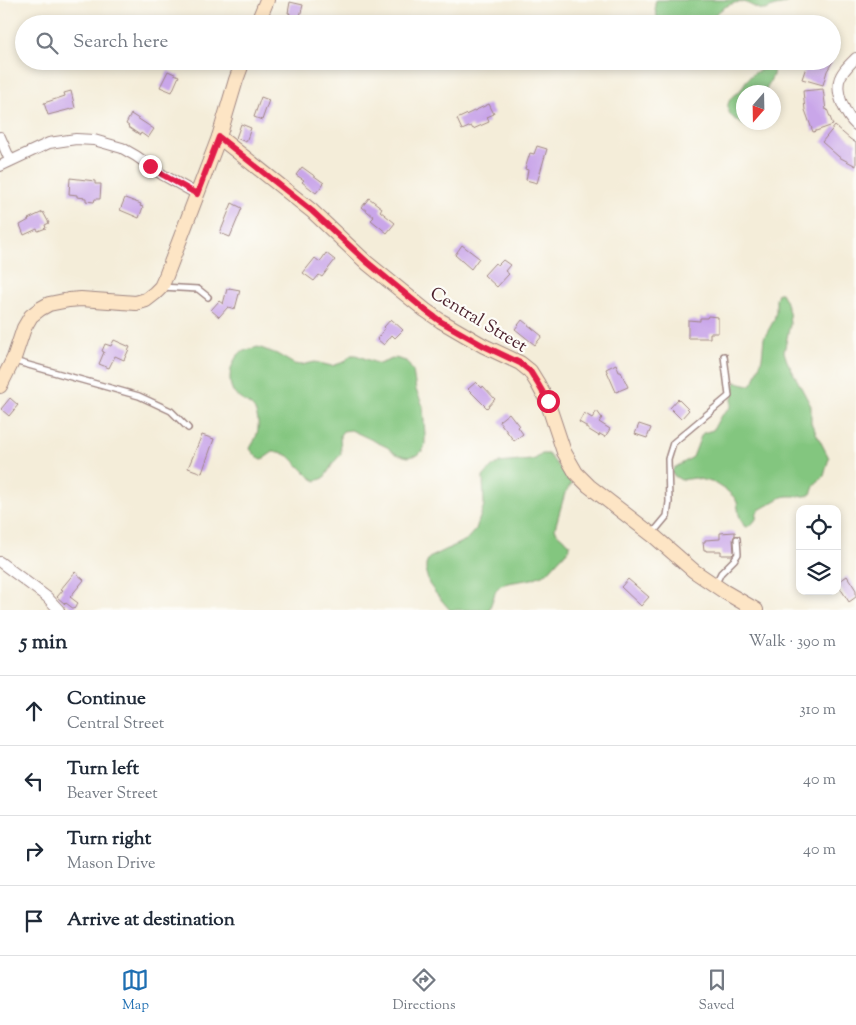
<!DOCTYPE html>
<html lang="en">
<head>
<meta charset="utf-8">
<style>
	body { margin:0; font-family:"Sorts Mill Goudy",serif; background:#f2f2f3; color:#1f2937 }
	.controls { position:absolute; right:15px; bottom:15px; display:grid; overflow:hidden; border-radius:10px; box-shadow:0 2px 8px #0003 }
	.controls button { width:45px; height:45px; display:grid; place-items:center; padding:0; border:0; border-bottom:1px solid #e0e1e3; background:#fff; color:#1f2937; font:25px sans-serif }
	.compass { position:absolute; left:736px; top:85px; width:45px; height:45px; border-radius:50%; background:#fff; box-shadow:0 2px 8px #0003; rotate:200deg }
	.stop { position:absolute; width:15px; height:15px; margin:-11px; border:4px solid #e11d48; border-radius:50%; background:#fff }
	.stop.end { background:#e11d48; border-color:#fff; box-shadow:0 1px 5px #0008 }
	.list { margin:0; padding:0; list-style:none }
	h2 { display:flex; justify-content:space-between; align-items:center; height:65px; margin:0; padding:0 20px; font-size:21px }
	h2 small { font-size:16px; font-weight:400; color:#747a83 }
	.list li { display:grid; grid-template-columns:32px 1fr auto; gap:15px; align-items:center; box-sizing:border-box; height:70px; padding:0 20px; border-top:1px solid #e0e1e3 }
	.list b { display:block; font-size:19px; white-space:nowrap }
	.list p { margin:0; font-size:16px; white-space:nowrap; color:#747a83 }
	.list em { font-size:16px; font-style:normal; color:#747a83 }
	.icon { flex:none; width:28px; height:28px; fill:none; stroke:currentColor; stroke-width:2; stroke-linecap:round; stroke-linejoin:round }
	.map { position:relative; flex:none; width:856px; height:610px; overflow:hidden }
	.search { position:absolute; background:#fff; box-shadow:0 2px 8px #0003; left:15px; right:15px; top:15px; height:55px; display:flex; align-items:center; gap:12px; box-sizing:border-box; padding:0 18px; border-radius:28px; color:#747a83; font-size:19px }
	.sheet { height:345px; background:#fff }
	nav { display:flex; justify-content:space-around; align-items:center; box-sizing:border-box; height:70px; border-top:1px solid #e0e1e3; background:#fff; font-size:14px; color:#747a83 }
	nav a { display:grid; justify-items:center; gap:2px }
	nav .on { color:#1f6fb2 }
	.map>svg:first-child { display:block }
	.green { fill:#83c67f; stroke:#667255 }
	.building { fill:#c9a6e9 }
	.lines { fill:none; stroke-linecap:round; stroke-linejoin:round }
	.lane-casing { stroke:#9f8682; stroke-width:8 }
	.street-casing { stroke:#9f8682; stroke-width:12 }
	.secondary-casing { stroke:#9f8682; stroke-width:16 }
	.lane { stroke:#fff; stroke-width:5 }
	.street { stroke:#fff; stroke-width:10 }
	.secondary { stroke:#fde5c5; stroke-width:14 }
	.route { stroke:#e11d48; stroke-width:6 }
	.labels { text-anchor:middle; stroke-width:4.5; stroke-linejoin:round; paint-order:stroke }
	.street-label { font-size:18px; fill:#4a1f2b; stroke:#fdfcf7 }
</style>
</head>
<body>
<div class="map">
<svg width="856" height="610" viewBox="0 0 856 610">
	<rect width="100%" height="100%" fill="#fdfcf7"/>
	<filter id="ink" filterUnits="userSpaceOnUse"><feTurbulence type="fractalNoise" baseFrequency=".02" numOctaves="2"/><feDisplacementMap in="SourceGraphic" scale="10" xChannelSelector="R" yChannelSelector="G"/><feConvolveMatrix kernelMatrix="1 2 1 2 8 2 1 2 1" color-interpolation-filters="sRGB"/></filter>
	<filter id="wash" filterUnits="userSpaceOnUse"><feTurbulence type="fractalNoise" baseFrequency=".0096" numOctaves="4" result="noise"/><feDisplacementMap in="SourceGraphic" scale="20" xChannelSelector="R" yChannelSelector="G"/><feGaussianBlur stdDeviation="1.12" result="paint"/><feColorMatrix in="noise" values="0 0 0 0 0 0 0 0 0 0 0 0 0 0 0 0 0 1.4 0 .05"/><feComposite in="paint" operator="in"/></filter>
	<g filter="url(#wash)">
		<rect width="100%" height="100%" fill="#f4edd9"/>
		<g class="green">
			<path d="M656,0H789C784,5 782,5 775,6C771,7 768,10 764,10C756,10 749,2 741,2C725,3 716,14 705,24H660C657,16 653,8 656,0Z"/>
			<path d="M774,67L773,75L765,92H744V122L753,123L751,126L747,127C736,121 721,112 731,98C733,95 737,93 740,91C743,87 745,81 749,78C755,70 764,69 774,67Z"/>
			<path d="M778,293H781L785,300L789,312L790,324L784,352L787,361L811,406V423L829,458L824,476L815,484L811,494L806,496H787L782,497L759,510L757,513L756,519L753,523L747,527L744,526L739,515L737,502L734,497L726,490L715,483L695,478L681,480L673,475L672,472L674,468L693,457L701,436L703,433L713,430L720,417L729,409L731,406L734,386L736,382L749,385H751L754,381L762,358L764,338L774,320L776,311V299Z"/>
			<path d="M258,347L277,354L294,364L301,365L315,362L332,366L344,362L351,355H356L379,364L395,358L406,361L413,371L416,390L423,406L425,435V444L423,450L418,455L408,457L396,454L387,447L351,430L343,431L340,435L341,454L334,462L324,478L316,481L310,477L289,456L280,452H273L263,459L258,458L250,449C251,445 254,443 255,439C259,431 259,421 256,413C253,403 239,401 234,393C227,382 230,366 237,356C242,350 251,349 258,347Z"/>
			<path d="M542,454H548L560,468L572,483L565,493L555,528L557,533L570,544L569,549L547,573L532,579L508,583L501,585L496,590L489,610H450L437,595L429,584L426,573V565L429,558L466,540L476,529L484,505L483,477L491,468L498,463L531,460L535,459Z"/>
		</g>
		<g id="blocks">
			<g class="building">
				<path d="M290,2L303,5L298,24H286L290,13H288Z"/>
				<path d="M808,61H833L827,71L823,85L802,79Z"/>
				<path d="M168,71L179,76L172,92L160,87Z"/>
				<path d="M823,89L826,110L827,109L833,125L813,132L805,110L803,91Z"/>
				<path d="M71,91L75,108L48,115L44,103L65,96L64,93Z"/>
				<path d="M261,97L269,100L262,120L254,117Z"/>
				<path d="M489,104L494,114L487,117L489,122L473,129L471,126L462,130L457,119Z"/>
				<path d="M131,114L154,129L148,138L141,133L140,135L128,127L129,126L126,124Z"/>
				<path d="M241,124L251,128L246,142L236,138Z"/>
				<path d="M835,126L850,139L856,143V166L839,157L822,142Z"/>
				<path d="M537,146L547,149L537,183L526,180L528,170L525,169L530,153L534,154Z"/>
				<path d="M302,167L324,183L316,193L302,182L304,180L296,175Z"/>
				<path d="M70,178L95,181V184H101L100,199H95L94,202L86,201V198L77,197V195L69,194Z"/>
				<path d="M125,198L141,204L140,206L143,207L139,218L120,210Z"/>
				<path d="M369,198L382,208L380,211L395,223L387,233L371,220L374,217L362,207Z"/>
				<path d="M232,203L242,208L230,237L220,233Z"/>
				<path d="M43,212L49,223L45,225L46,228L38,231L37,229L24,235L20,225L29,220L28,219Z"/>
				<path d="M462,245L479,258L471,269L455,255Z"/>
				<path d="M326,253L335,260L322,277L319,275L314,281L303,273L315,258L320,262Z"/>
				<path d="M503,260L510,265L505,271L509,274L497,287L484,275L495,263L498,265Z"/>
				<path d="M229,288L240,290L235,309L228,307L219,317L211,310L219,301L223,304L227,289H229Z"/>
				<path d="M708,316L718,317V333H710V338H688V320L700,321V318H707Z"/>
				<path d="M391,319L403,330L395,338L392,335L384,345L377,339L385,328L384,327Z"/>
				<path d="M522,320L542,336L535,345L515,329Z"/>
				<path d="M114,340L130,347L124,360L115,356L109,368L99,364L104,352L102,351L105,344L111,346Z"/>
				<path d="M616,364L619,372H621L628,387L616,392L606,369Z"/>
				<path d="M476,382L482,388L483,386L495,399L487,408L468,389Z"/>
				<path d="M10,398L18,405L9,416L1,409Z"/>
				<path d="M678,399L689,410L681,419L670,408Z"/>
				<path d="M597,411L602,418L599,422L610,429L605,437L600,434L599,436L586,428V426L579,422L584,413L592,418Z"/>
				<path d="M509,413L519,426L518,427L523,434L514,441L499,421Z"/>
				<path d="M639,424L651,428L647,438L635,434Z"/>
				<path d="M202,435L214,439L202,473L188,468Z"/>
				<path d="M735,532V535L733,539L734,553L732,555H721V551H706V550H704L703,542H705V540L720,539V533Z"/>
				<path d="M75,572L84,580L70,597L78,603L74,609L66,603L65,604L57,597L63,590L61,589Z"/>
				<path d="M847,576L856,590V597L849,602L837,583Z"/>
				<path d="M628,579L649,597L641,606L621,587Z"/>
			</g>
		</g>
	</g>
	<g filter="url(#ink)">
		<use href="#blocks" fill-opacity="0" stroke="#9f8682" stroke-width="1"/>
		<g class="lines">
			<g class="lane-casing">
				<g id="lane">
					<path d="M161,287L198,289L208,297"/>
					<path d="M14,361L139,396L171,411L188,428"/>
					<path d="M652,534L667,516L669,502L668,459L673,443L729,396L724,356"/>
					<path d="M716,583L721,573L734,560L738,554L737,539"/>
				</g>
			</g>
			<g class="street-casing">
				<g id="street">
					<path d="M856,58C850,64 841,72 839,81C836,95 846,116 856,125"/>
					<path d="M0,137L10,160"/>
					<path d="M0,166L49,143L76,139L94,140L122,148L136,156L163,175L197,194"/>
					<path d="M0,562L47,597L59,610"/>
				</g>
			</g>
			<g class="secondary-casing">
				<g id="secondary">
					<path d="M257,24L267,0"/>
					<path d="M219,137L312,211L367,263L425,310L441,321L484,346L520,363L530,371L538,384L547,401L564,452L576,473L589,486L655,537L694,571L725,592L756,610"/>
					<path d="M0,386L14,358L24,328L31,316L40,309L49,304L69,300L81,299L136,303L146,300L155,293L161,287L166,276L219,137L236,80L243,61"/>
				</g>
			</g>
			<use href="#lane" class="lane"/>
			<use href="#street" class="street"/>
			<use href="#secondary" class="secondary"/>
		</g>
	</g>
	<g class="lines" filter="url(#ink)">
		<path class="route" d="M150,166L163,175L197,194L219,137L312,211L367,262L425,310L440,321L484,346L520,363L530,371L538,384L548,401"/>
	</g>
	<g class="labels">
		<g class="street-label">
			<text transform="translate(479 319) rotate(31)" y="6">Central Street</text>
		</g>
	</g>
</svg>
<div class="controls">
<button><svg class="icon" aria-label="locate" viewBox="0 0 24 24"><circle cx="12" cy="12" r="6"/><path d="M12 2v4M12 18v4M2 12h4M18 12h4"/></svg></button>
<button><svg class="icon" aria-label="layers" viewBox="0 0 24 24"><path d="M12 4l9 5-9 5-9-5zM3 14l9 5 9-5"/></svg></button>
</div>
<svg class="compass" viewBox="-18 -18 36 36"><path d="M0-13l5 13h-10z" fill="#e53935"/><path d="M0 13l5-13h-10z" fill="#747a83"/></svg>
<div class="stop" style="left:548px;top:401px"></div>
<div class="stop end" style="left:150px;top:166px"></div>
<div class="search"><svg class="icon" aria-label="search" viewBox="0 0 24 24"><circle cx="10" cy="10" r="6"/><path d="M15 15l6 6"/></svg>Search here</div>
</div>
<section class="sheet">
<h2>5 min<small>Walk · 390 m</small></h2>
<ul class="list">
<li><svg class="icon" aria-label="ahead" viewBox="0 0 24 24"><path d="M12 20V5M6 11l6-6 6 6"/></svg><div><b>Continue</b><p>Central Street</p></div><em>310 m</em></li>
<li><svg class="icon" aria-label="left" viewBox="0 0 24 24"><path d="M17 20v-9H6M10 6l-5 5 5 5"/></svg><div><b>Turn left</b><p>Beaver Street</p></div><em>40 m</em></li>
<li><svg class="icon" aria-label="right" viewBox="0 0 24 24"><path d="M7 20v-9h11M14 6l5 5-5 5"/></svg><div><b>Turn right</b><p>Mason Drive</p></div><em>40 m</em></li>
<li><svg class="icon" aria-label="arrive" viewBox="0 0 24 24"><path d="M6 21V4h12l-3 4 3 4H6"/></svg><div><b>Arrive at destination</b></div></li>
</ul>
</section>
<nav>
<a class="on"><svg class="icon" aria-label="map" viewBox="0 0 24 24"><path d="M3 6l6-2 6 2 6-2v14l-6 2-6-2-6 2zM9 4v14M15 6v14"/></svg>Map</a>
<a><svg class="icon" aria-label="directions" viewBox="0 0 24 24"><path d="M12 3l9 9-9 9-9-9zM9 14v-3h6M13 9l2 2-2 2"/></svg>Directions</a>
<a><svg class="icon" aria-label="saved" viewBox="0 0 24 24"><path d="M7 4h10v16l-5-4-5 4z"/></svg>Saved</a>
</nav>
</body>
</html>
